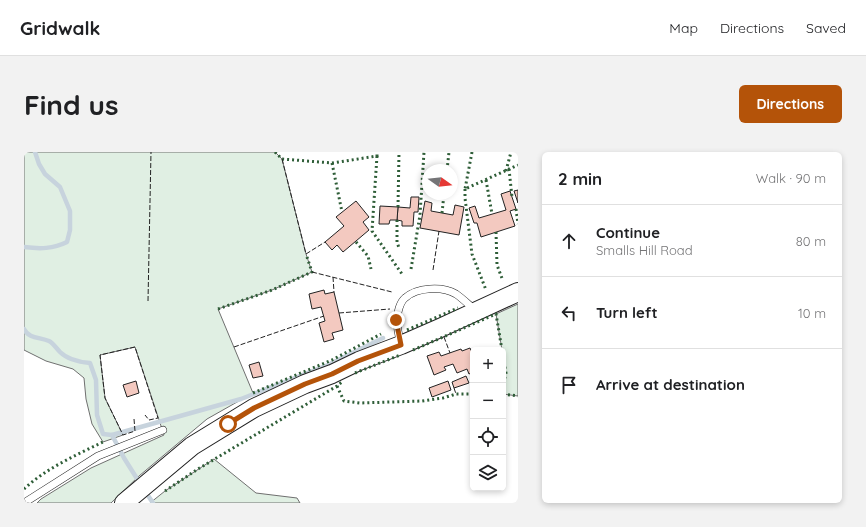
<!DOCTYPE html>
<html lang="en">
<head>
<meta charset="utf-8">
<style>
	body { margin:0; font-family:Quicksand,sans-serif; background:#f2f2f2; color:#202124 }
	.controls { position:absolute; right:12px; bottom:12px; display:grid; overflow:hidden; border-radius:6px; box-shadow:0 2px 6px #0003 }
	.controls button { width:36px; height:36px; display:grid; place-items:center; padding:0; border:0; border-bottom:1px solid #e0e0e0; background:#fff; color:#202124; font:20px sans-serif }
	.compass { position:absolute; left:398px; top:12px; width:36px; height:36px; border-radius:50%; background:#fff; box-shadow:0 2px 6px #0003; rotate:105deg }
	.stop { position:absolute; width:12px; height:12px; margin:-9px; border:3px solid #b45309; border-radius:50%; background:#fff }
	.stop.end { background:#b45309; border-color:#fff; box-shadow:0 1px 4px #0008 }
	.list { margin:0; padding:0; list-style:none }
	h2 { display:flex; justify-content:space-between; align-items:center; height:52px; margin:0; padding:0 16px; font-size:17px }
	h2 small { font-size:13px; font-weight:400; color:#757577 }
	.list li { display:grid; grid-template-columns:26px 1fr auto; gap:12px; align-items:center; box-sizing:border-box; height:72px; padding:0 16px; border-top:1px solid #e0e0e0 }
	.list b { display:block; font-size:15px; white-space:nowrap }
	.list p { margin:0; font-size:13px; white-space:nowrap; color:#757577 }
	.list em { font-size:13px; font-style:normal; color:#757577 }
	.icon { flex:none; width:22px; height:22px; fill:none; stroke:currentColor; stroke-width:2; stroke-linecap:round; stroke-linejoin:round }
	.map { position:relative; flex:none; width:494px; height:351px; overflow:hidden; border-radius:6px }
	header { display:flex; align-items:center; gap:24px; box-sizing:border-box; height:56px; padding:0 20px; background:#fff; border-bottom:1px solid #e0e0e0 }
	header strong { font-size:19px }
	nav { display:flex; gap:22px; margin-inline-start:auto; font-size:14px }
	.intro { display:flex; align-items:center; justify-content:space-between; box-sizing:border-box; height:96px; padding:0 24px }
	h1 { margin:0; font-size:28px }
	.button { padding:10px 18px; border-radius:6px; background:#b45309; color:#fff; font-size:14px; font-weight:700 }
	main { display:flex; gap:24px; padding:0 24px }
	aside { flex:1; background:#fff; border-radius:6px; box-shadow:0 2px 6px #0003 }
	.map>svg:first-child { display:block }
	.green { fill:#e0efe3; stroke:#6f6f6f }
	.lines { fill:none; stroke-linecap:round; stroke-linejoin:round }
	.stream { stroke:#c7d3dd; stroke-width:4.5 }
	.building { fill:#f3c9c0; stroke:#222 }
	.service-casing { stroke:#222; stroke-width:8 }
	.tertiary-casing { stroke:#222; stroke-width:20 }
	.service { stroke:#fff; stroke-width:7 }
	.tertiary { stroke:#fff; stroke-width:18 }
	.hedge { stroke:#2f5e38; stroke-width:3; stroke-dasharray:2 3; stroke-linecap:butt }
	.fence { stroke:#222; stroke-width:1; stroke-dasharray:5 2; stroke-linecap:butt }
	.route { stroke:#b45309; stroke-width:5 }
</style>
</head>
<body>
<header>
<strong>Gridwalk</strong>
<nav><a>Map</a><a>Directions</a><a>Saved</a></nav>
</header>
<div class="intro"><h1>Find us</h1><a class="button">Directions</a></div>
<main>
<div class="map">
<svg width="494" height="351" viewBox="0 0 494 351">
	<rect width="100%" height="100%" fill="#fff"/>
	<g class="green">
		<path d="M0,0H251L258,7L282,102L288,120L248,138L194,157L229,241L183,267L115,324L87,351H13L17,347L67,316L140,283L111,195L76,203L81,246L99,283L79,290L68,272L62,247L60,226L49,217L22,209L0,198Z"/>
		<path d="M494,152V244L479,242C479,235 481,229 481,222C482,214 479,206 479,198H478L472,162Z"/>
		<path d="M190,307L232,341L273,346L276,351H126L141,339Z"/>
	</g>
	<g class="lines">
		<g class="stream">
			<path d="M0,95C16,97 29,97 43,90L46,78V59L36,35L21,22L15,12L11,0"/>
			<path d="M0,177C5,187 16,185 25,189C29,191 33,197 36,200C44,208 55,210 66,211L72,228L73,263L79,282L88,283L100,306L117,333"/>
			<path d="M88,283L217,247L304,213L359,186"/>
			<path d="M121,339L129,351"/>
		</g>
	</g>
	<g class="building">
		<path d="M494,38V51L490,39Z"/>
		<path d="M486,39L492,57L486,59L491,74L457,85L453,71H450L445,56L451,54L455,66L482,58L477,42Z"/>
		<path d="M387,45H395L394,60H390L389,74H378V69L373,68L374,55L386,56Z"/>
		<path d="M332,49L345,65L339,70L345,78L319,100L313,93L308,98L301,90L320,74L312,65Z"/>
		<path d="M401,49L408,51L407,59L429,63L431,53L440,55L435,83L396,76Z"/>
		<path d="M356,54L374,55L373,68H366L365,72H355Z"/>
		<path d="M300,138L301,142L310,140L319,178L308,181L310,187L300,190L295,171L301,169L297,155L288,157L285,142Z"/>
		<path d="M446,196L449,203V220L445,222L443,217L433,221L429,212L420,215L422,218L410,223L403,204L415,200L417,204L437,197L438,199Z"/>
		<path d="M235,210L239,224L229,226L225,213Z"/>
		<path d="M442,224L445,231L430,236L428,230Z"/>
		<path d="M112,229L115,241L103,245L99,233Z"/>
		<path d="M424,229L427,238L408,245L405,236Z"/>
	</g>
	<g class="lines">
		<g class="service-casing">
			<g id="service">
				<path d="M377,193C375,185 373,176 373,168C373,161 376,150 381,146C393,135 419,134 432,142C438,146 445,153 451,158"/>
				<path d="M0,351L74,304L139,278"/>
			</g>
		</g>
		<g class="tertiary-casing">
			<path id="tertiary" d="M100,351L168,294L230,256L281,232L308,222L335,209L377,193L416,176L494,140"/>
		</g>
		<use href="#service" class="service"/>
		<use href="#tertiary" class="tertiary"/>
		<g class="hedge">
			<path d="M251,0L258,7L308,11L353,4V0"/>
			<path d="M448,0L441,37L494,13"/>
			<path d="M353,4L348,79L378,122"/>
			<path d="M308,11L318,60"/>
			<path d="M485,17L488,45"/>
			<path d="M423,18L425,0"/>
			<path d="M482,19L487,0"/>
			<path d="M462,28L468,62"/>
			<path d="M441,37V46L448,102L462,138"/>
			<path d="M374,55L375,0"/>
			<path d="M492,57L494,72"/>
			<path d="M418,61L420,42"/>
			<path d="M373,68V90L375,96"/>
			<path d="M472,80L473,113L479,129"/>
			<path d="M332,90L344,104L347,117"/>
			<path d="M387,117L396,63L400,0"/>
			<path d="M194,157L248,138L288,120L282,102"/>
			<path d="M383,178L434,156"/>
			<path d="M389,198L472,162L478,198"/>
			<path d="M479,205L482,221L479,233"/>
			<path d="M331,221L376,203"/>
			<path d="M313,234L320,249L336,251L398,249L419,246L432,242H449"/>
			<path d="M229,241L308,208L357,182"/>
			<path d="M479,242L494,244"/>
			<path d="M0,337C21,317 52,303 79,290"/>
			<path d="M141,339L174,317L313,234L319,229"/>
		</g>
		<g class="fence">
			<path d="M258,7L282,102L301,90"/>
			<path d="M409,118L415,79"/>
			<path d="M288,120L368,140"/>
			<path d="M309,125L310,140"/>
			<path d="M124,149L127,0"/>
			<path d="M315,161L366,157"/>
			<path d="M420,185L426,201"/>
			<path d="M210,195L300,164"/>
			<path d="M430,236L432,242"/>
			<path d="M110,267L111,279L99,283L81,246L76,203L111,195L134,266L125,268L121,263"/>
		</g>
	</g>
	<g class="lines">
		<path class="route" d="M204,272L230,256L281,232L308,222L334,209L377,193L372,168"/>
	</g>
</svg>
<div class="controls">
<button>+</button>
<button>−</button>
<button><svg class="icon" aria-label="locate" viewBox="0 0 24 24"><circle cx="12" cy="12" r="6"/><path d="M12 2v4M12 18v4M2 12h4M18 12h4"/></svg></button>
<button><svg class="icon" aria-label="layers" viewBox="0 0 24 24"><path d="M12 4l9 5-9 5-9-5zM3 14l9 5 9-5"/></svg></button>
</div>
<svg class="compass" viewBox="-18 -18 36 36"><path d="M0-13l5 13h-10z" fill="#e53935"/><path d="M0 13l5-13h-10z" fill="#757577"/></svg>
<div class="stop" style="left:204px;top:272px"></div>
<div class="stop end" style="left:372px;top:168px"></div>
</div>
<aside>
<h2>2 min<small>Walk · 90 m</small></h2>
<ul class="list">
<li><svg class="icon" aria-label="ahead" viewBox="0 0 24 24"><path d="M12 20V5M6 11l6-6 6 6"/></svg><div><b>Continue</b><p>Smalls Hill Road</p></div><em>80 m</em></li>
<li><svg class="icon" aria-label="left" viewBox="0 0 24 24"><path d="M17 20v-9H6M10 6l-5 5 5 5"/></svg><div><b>Turn left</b></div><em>10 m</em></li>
<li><svg class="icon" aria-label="arrive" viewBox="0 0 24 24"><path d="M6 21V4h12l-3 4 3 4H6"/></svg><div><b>Arrive at destination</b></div></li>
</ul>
</aside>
</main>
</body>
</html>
